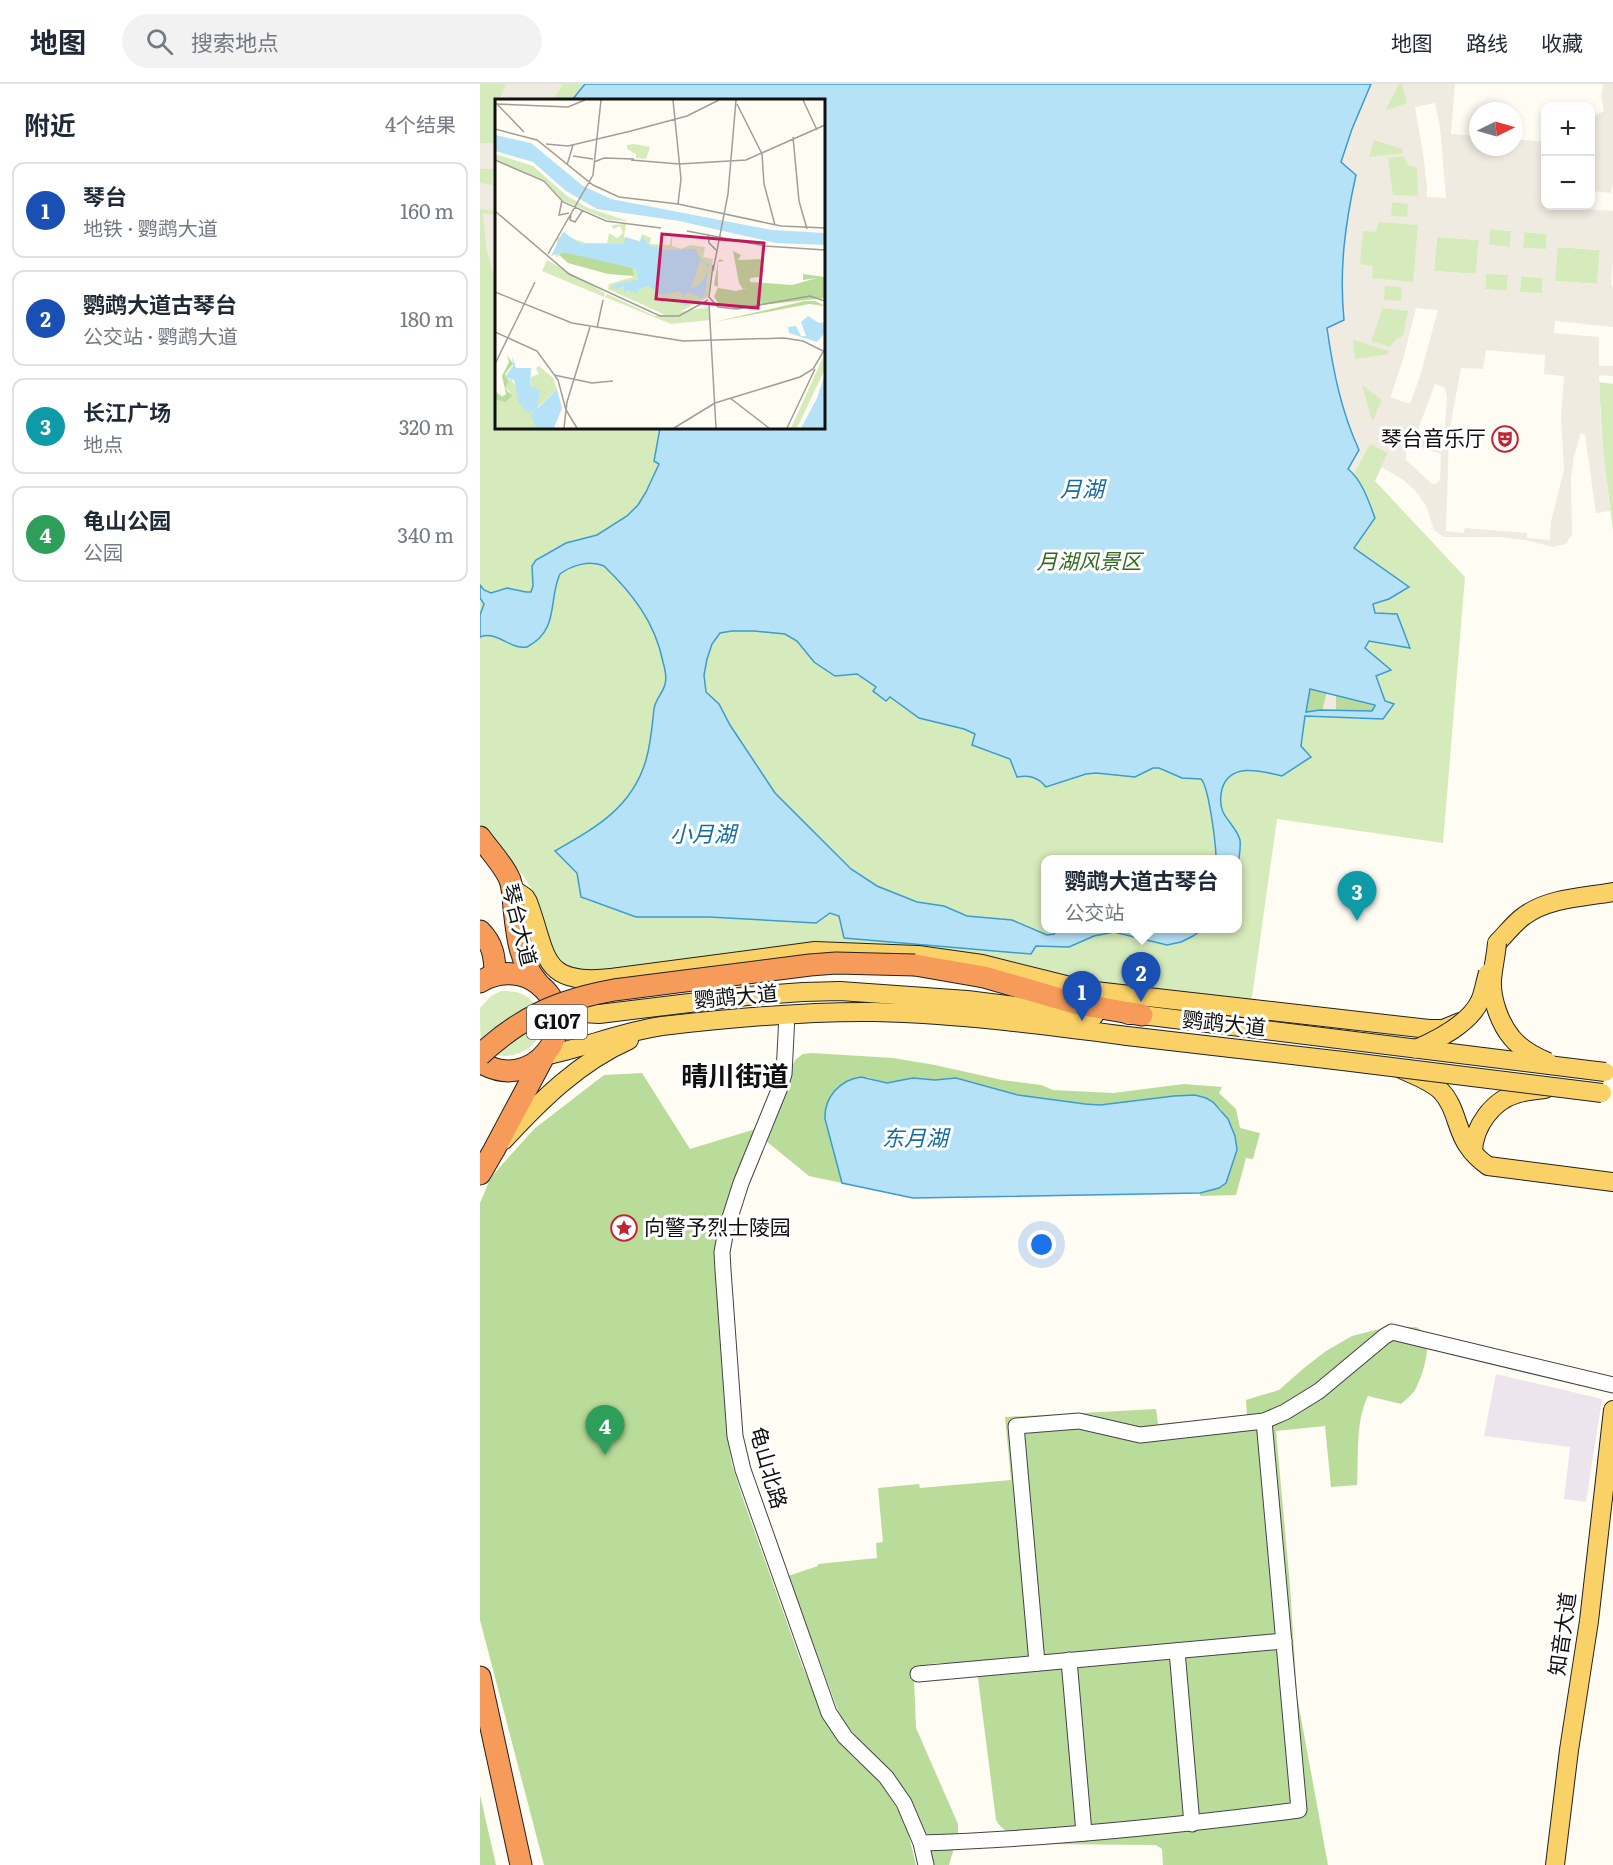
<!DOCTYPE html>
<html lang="zh">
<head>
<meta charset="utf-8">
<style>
	body { margin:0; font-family:Literata,"Noto Sans SC",serif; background:#f2f2f3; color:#1f2937 }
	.controls { position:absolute; right:18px; top:18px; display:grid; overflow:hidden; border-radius:12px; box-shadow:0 3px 9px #0003 }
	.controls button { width:54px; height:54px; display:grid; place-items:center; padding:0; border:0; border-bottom:2px solid #e0e1e3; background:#fff; color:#1f2937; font:30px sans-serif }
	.compass { position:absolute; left:989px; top:18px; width:54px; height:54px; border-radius:50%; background:#fff; box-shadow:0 3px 9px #0003; rotate:85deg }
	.you { position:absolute; left:562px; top:1161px; width:21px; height:21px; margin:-15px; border:4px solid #fff; border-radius:50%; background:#1a73e8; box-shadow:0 0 0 9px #1a73e833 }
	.badge { display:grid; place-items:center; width:39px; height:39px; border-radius:50%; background:#c32432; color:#fff; font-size:20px; font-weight:700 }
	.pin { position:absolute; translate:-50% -50px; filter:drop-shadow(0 2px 3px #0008) }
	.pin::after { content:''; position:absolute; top:32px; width:21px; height:18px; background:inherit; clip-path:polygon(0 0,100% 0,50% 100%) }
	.popup { position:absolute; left:561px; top:771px; width:201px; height:78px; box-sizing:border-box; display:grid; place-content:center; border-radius:12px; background:#fff; filter:drop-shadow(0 2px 4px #0005); font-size:20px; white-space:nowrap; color:#747a83 }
	.popup b { font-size:22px; color:#1f2937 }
	.popup::after { content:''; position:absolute; left:50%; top:100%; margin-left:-12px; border:12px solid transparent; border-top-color:#fff }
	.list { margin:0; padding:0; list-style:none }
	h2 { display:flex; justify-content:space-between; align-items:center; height:78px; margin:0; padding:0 24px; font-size:26px }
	h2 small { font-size:20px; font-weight:400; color:#747a83 }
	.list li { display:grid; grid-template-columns:39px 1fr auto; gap:18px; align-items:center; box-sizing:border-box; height:96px; margin:0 12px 12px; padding:0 12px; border:2px solid #e0e1e3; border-radius:12px }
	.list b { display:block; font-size:22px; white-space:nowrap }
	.list p { margin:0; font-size:20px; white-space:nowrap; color:#747a83 }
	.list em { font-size:20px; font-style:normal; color:#747a83 }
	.icon { flex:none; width:33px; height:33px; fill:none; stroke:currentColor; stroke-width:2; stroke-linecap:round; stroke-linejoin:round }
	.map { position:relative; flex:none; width:1133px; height:1781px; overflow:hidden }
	header { display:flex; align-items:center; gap:36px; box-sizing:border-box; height:84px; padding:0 30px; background:#fff; border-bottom:2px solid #e0e1e3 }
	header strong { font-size:28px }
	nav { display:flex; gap:33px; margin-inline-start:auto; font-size:21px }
	.search { width:420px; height:54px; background:#f2f2f3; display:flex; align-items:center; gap:15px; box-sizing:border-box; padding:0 21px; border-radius:33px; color:#747a83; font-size:22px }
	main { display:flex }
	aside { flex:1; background:#fff }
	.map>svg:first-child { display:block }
	.industrial { fill:#ede4ee }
	.green { fill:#d6ebbb; fill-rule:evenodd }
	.forest { fill:#badc9a }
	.plaza { fill:#f0ebe0; fill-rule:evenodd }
	.water { fill:#b6e2f7; stroke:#3c9bd0; stroke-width:1.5; fill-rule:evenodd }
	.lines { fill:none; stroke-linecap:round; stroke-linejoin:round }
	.minor-casing { stroke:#434343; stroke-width:17 }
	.major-casing { stroke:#212121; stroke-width:20 }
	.highway-casing { stroke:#212121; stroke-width:23 }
	.minor { stroke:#fff; stroke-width:15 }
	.major { stroke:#fad167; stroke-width:18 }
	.highway { stroke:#f69b59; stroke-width:21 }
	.major-bridge-casing { stroke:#212121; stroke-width:20; stroke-linecap:butt }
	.highway-bridge-casing { stroke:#212121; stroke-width:23; stroke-linecap:butt }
	.major-bridge { stroke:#fad167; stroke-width:18 }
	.highway-bridge { stroke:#f69b59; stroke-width:21 }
	.labels { text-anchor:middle; stroke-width:6; stroke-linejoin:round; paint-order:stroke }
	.shield { fill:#fff; stroke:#585858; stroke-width:1.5 }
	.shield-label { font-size:20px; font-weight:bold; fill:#101010 }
	.poi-label { font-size:21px; fill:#101010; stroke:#fff; text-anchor:end }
	.park-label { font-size:21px; font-style:italic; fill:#316a1e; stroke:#fff }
	.street-label { font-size:21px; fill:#101010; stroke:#fff }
	.water-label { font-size:22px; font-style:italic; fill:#156ca5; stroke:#fff }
	.district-label { font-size:27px; font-weight:bold; fill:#101010; stroke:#fff }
	.inset-road { fill:none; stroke:#9f9e98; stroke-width:1.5 }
	.view { fill:#c2185b; fill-opacity:0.15; stroke:#c2185b; stroke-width:3 }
	.inset-edge { fill:none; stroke:#101010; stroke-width:3 }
</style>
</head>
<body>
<header>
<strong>地图</strong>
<div class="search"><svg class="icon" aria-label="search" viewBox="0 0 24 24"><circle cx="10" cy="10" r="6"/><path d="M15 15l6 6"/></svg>搜索地点</div>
<nav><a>地图</a><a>路线</a><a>收藏</a></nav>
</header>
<main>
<aside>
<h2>附近<small>4个结果</small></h2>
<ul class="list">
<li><span class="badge" style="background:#1a4fb4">1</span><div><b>琴台</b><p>地铁 · 鹦鹉大道</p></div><em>160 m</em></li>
<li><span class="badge" style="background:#1a4fb4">2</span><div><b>鹦鹉大道古琴台</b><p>公交站 · 鹦鹉大道</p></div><em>180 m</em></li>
<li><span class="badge" style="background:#0f9aa8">3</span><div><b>长江广场</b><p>地点</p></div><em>320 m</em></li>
<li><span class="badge" style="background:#2e9e5b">4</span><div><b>龟山公园</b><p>公园</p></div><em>340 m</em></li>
</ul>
</aside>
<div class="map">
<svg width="1133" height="1781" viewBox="0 0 1133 1781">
	<rect width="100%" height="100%" fill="#fffcf3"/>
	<path class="industrial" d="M1016,1290L1122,1315L1106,1418L1084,1415L1090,1363L1004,1352Z"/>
	<g class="green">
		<path d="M0,0H929L940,53L947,104L924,271L910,314L908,369L895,397L985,493L963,759L797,735L771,920L588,899L537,884L106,890L81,880L71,863L52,805L44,793L0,740ZM16,16H344V344H16ZM565,776H757V844H565Z"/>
		<path d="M1010,145L1031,147L1030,163L1008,161Z"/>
		<path d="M1044,148L1067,150L1066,166L1043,164Z"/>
		<path d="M957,153L999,156L996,190L954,187Z"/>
		<path d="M1077,163L1120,166L1117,200L1075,197Z"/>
		<path d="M1006,189L1028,191L1027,207L1005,205Z"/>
		<path d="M1041,192L1063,194L1062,210L1040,208Z"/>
		<path d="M1119,298L1133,300V446L1123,369Z"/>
		<path d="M21,907C34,907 45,908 54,919C85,959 17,993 1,956C0,948 0,934 0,924L11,912Z"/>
	</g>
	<g class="forest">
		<path d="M830,605L847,609L843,626L825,629Z"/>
		<path d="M856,611L896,621L892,627H856Z"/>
		<path d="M332,969L413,974L455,981L522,996L561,1001L573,1006L633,1009L704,1000L742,1003L739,1009L756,1025L760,1044L780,1049L773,1075L766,1074L756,1111L720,1112V1109L739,1104L747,1095L750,1083L752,1044L741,1025L726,1014L721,1012H694L620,1021L605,1020L538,1011L476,994L455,996L433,994L407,999L387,993L345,1035L362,1099L329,1092L286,1057L315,976L323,970Z"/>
		<path d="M162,989L210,1065L279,1044L236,1164L235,1183L249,1362L252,1381L262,1412L322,1581L340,1623L356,1654L374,1674L399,1697L419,1727L427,1744L436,1781H64L0,1536V1119L11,1093L54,1045L124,991Z"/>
		<path d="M936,1243C957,1251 943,1291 935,1306C932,1311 926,1315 921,1320L888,1312C875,1338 879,1372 877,1401L851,1403L845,1342L796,1347L810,1502L817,1612L848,1781H683L682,1765L676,1761L561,1760C546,1757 524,1751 516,1736L497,1586C477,1579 456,1575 436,1585L434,1594L436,1644L478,1740V1750L469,1781H451L435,1724L421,1701L365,1640L360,1632L308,1492L338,1482V1480L397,1474L396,1459L403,1458L398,1404L439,1400L440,1404L531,1396L525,1333L676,1325L678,1340L767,1332L766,1316L799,1306L824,1284L846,1267L872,1252L903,1244Z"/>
		<path d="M0,1711L16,1781H0Z"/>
	</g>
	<g class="plaza">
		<path d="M26,0H83L73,16H19Z"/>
		<path d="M891,0H919L905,27L927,19L922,0H975L971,50L998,52V63H1034V55L1065,58L1066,122L1133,127V176L1131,201L1133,202V243L1075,237L1074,249L1119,253V282H1133V292L1119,291L1121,342L1130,427L1116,429L1105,351L1101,349L1094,372L1091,395L1092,450L1086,460L1073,463L1045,456L1019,453H963L954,446L946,422L935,406L922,395L901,383L908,369L890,360L874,390L842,436L801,483L759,522L769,531L747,556L777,600L823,586L825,593L867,603L896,592L905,617L856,605V633L841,632L848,603L811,594L780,604L783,608L779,610L744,560L735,570L694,547V537L703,536L702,524L741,509L752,518L776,498L808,467L836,433L852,410L879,366L862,321L855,291L847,244L864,236L862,200L863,163L868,126L876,91L861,78L872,45ZM955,19L960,43L966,114L947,113L944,76L935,23ZM894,56L922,65L923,69L889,73ZM923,72L928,81L937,84L938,112L913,111L908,74ZM912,118L928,120L927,133L911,132ZM898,138L938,141L933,198L892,194L893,182L880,180L883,147L896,148ZM1010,145L1031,147L1030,163L1009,161ZM1044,148L1067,150L1066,165L1043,164ZM957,153L999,156L996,190L954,187ZM1078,163L1120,166L1117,200L1075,197ZM1006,190L1028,191L1027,207L1005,205ZM1041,192L1063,194L1062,209L1040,208ZM905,202L922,203L921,217L904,216ZM903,224L928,227L923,252L916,255L910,263L891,257ZM936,224L958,226L940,292L930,320L910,313L924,271ZM873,257L874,256L909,267L908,270L875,275ZM1006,266L1065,271L1064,290L1084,292L1081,333L1084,386L1071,437L1070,456L1047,454V449L985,444L984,449L966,447L969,349L981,284L1003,285ZM955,300L965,304L967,313L964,354L958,357L936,351ZM882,301L902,316L893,336H892ZM933,362L959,369L961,371L960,396L956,400H952L926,376V370L929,363ZM738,523L749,532L735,551L709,543V534Z"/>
		<path d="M1123,0H1133V99L1131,109L1111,107V34L1124,27L1121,13Z"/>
		<path d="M0,59H16V127L0,125V99L12,101L14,85H0Z"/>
		<path d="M3,129L16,131V200L6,163Z"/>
	</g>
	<g class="water">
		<path d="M105,0H891L872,45L861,78L876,91C865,140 859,186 864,236L847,244C853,286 861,327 879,366L868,385C882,396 889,418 895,434L874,464L929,503L909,515L893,520L895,529L917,530L930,564L889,557L885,564L911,586L896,592L905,617L914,620L903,635L825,632L821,662L831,673L802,692C782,687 750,678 742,705C740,713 740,721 743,728C748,738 757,745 760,756C761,765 759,775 757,784V776L736,775C736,761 729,703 721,695L702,694L679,684H673L655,693L616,689L606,690L566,703C558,693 549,691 537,693L530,675L492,661L495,650L484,645L439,634L410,613L406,617L393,607L396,603L377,590L355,592L334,578L317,557L305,550L274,547H252L240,549L232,560L227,575L224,591L226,608L239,620L250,641L295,709L371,785L397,802L437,818L464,822L487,832L532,836L567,851L574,850L579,844L723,845L713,852L701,858L687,861L634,848L614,852L589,863L556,862L551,870L364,854L359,832L350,829L336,839L229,833H156L101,813L97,789L75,767C115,744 152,724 166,676C171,659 172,642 174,625C175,616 183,609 185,600C187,594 185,585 183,578C175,538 152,509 124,482C110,476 92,481 80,490C68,515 80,546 47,563C30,566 17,546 0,553V531L4,520L0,514V501L4,506L11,509L27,504L46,508H51L53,502L52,482L56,476L86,459L117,451L147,432L158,421L166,408L179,380L174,377L180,344H344V16H92ZM830,605L895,621V622L892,627L840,626L826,628Z"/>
		<path d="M381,993L407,999L433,994L455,996L476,994L538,1011L605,1020L620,1021L694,1012L715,1011L726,1014L733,1018L748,1035L755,1052L757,1066L746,1099L739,1104L720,1109L433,1114L362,1099L345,1035C344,1014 359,996 381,993Z"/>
	</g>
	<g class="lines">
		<g class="minor-casing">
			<g id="minor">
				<path d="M307,931L304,990L299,1006L261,1099L246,1146L242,1168L243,1186L255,1352L263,1386L349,1629L365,1653L406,1693L424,1719L441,1759L446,1781"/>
				<path d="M697,1567L712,1740"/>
				<path d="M589,1576L604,1749"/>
				<path d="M557,1579L536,1342L599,1337L660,1351L784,1337L805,1328L839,1307L905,1252L912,1248L1133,1301"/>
				<path d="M438,1590L804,1557"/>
				<path d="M441,1759C567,1755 694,1742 819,1726L784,1337"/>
			</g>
		</g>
		<g class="major-casing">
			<g id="major">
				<path d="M33,805L45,813L48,818C68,870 59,902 131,894L335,867L438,871L502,880L606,906L949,945H963L980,938"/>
				<path d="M1017,859C1026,850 1034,839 1044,832C1068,814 1104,813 1133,808"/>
				<path d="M73,918L86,928L119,930L267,912L323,908L360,907L487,916L614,932"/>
				<path d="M648,931H662L866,956"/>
				<path d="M64,972C104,964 141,948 182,942C250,934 326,927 395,928C479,930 563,941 647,952C719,961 791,968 863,977"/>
				<path d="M923,986C936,992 951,997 961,1007C977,1024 976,1046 988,1062C993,1070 1001,1077 1008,1082L1133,1098"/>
				<path d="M24,1056C60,1017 99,978 149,956"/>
				<path d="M993,1067C994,1043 1012,1017 1036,1010C1045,1007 1055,1006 1065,1005"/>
				<path d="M1075,1781L1089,1666L1109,1537L1133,1326"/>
			</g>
		</g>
		<g class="highway-casing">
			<g id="highway">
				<path d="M0,753C9,766 24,781 30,796C33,805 33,814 34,824C37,852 39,877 58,899"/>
				<path d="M0,847C13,860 15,873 15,891L13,892"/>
				<path d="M435,881L504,893L598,920L662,931"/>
				<path d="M0,898C12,890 26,888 40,891C49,893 57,898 64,905C103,944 52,1011 0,978"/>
				<path d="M0,1090L14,1066L63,974"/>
				<path d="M0,1593L41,1781"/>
			</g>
		</g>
		<use href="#minor" class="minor"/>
		<use href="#major" class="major"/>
		<use href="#highway" class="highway"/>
		<g class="major-bridge-casing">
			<g id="major-bridge">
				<path d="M1017,859C1016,871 1013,884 1012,896C1011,915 1020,940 1032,954C1041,965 1056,973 1068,978"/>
				<path d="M866,956L1125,988"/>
				<path d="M936,965C959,955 989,940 1000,917C1004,908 1005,898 1008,889"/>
				<path d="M863,977L1122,1009"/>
			</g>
		</g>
		<g class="highway-bridge-casing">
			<path id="highway-bridge" d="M0,971C42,932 79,916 134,906L330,881L356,879L435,881"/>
		</g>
		<use href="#major-bridge" class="major-bridge"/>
		<use href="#highway-bridge" class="highway-bridge"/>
	</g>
	<defs>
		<g id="theatre-ring" transform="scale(1.35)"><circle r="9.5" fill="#fff" stroke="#c32432" stroke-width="1.5"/><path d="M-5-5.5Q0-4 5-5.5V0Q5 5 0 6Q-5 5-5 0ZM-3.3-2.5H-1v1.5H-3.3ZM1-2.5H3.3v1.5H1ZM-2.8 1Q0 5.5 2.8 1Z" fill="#c32432"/></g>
		<g id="sight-ring" transform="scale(1.35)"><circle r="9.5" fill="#fff" stroke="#c32432" stroke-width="1.5"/><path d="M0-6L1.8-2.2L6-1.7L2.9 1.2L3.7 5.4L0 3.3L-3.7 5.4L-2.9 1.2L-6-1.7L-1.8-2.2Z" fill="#c32432"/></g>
	</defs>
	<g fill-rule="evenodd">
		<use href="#theatre-ring" x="1025" y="355"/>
		<use href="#sight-ring" x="144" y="1144"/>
	</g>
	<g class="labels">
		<rect class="shield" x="47" y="921" width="60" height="34" rx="4.5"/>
		<g class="shield-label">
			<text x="77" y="945">G107</text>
		</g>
		<g class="poi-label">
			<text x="1006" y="362">琴台音乐厅</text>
			<text x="164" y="1151" text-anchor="start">向警予烈士陵园</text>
		</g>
		<g class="park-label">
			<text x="609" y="485">月湖风景区</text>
		</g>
		<g class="street-label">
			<text transform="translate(39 841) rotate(76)" y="7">琴台大道</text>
			<text transform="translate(256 913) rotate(-5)" y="7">鹦鹉大道</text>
			<text transform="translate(744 940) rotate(6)" y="7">鹦鹉大道</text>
			<text transform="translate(288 1384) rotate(74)" y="7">龟山北路</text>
			<text transform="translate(1083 1550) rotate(-82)" y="7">知音大道</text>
		</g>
		<g class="water-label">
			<text x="602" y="413">月湖</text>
			<text x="223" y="758">小月湖</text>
			<text x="435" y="1062">东月湖</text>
		</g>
		<g class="district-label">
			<text x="255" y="1002">晴川街道</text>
		</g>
	</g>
	<g transform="translate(15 15)">
		<rect width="330" height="330" fill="#fffcf3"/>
		<path d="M139,45L155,48L151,60L141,59V55L132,50V46ZM0,55L38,67L72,97L93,109L133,122L113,121L67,101L50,82L0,60ZM131,125L129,138L145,142L147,135L156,139L155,145L175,146L177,134V147L186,150L195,146L210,148L208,158L218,160L213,198L175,218L113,190L114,185L138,178L136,167L68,153L61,159L62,140L70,133L75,139L91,144H112L114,134L122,139L128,134L125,127L118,130L117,126ZM52,161L110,194L109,198L47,172ZM112,195L160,217L213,208L215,221L176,225L110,198ZM330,254V270L302,329H296ZM44,267L58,279L62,290L37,314L41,329H0V292L7,297L16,293L10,289L15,279L21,287H35L36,278L44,275L41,269Z" fill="#d6ebbb"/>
		<path d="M238,152L246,156L243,161L268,160L264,178L255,179V183L297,186L322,179L308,181V175L330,178V199L240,209L224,205L219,198L223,188L219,186L223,162L225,160L229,162L223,163V189L241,192L256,188L248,190L244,184ZM68,153L137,167L139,177L113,175L73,164L64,156ZM310,202H320L330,207L314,205L219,223ZM12,256L18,265L10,275L14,282L10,289L17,297L10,303L0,300V294L8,298L11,295L7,277L14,263Z" fill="#badc9a"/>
		<path d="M0,36L36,44L88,87L116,100L277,131L330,134V146L281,144L184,122L102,110L71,92L38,63L0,52ZM68,133L86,145H128L131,138L144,143L148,138L154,146L170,151L201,150L205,160L214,165L210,195L206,199L193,193L189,196L194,205L189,207L185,203L191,200L184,192L168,196L153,187L142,191V196L138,191L136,196L135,191L129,193V186L124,190L117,189L120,185L143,181L141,170L68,153L56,157ZM205,162H210L213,171L208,182L196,190ZM313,217L324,224L330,223V234L322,243L294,234L293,228L301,227L306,237H311L306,223ZM17,257L21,269H36L35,287L45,291L42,310L62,290L67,309L59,329H41L36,318L38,311L33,314L24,304L19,281L10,278L18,267ZM330,275V329H306L322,299Z" fill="#b6e2f7" fill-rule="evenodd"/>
		<path class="inset-road" d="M178,1L186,80L183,105M308,1L322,31M0,3L29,33M0,5L73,8L90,1M242,5L267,55L269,85L280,126M0,30L42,41L98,86L124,98L183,105L286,127L330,129M298,38L304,102L312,130M51,45L73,47L136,32L192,17L224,1M78,57L98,60M0,61L49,82L68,103L111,122L166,129M136,61L184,65L251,61L330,26M99,63L109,59L139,60M72,66L78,46M67,101L64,116L74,114M0,112L74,175L165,217H184L213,201M76,116L75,121L80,123L88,111M192,132L270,147L330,151M213,135L214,144L221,151M53,155L98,76L106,1M218,166L214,198L223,208L242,210L315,197L330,202M218,172L233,95L241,1M0,193L77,224L188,242L289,239L308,242L330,253M214,205L221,329M102,229L108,201M0,233L42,252L63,281L71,311L82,329M0,265L40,183M59,276L97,284L118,282M235,299L274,329M220,304L305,278L318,270L330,250M69,329L72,303L95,228M179,329L220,304M292,329L320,270"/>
		<path class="view" d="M167,135L269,144L263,209L161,200Z"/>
		<rect width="330" height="330" class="inset-edge"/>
	</g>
</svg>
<div class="controls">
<button>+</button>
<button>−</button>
</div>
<svg class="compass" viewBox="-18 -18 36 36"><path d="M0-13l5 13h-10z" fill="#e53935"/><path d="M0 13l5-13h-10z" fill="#747a83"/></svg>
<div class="you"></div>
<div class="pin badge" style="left:602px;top:937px;background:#1a4fb4">1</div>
<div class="pin badge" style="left:661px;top:918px;background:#1a4fb4">2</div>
<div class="popup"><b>鹦鹉大道古琴台</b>公交站</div>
<div class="pin badge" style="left:877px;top:837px;background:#0f9aa8">3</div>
<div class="pin badge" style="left:125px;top:1371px;background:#2e9e5b">4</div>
</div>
</main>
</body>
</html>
